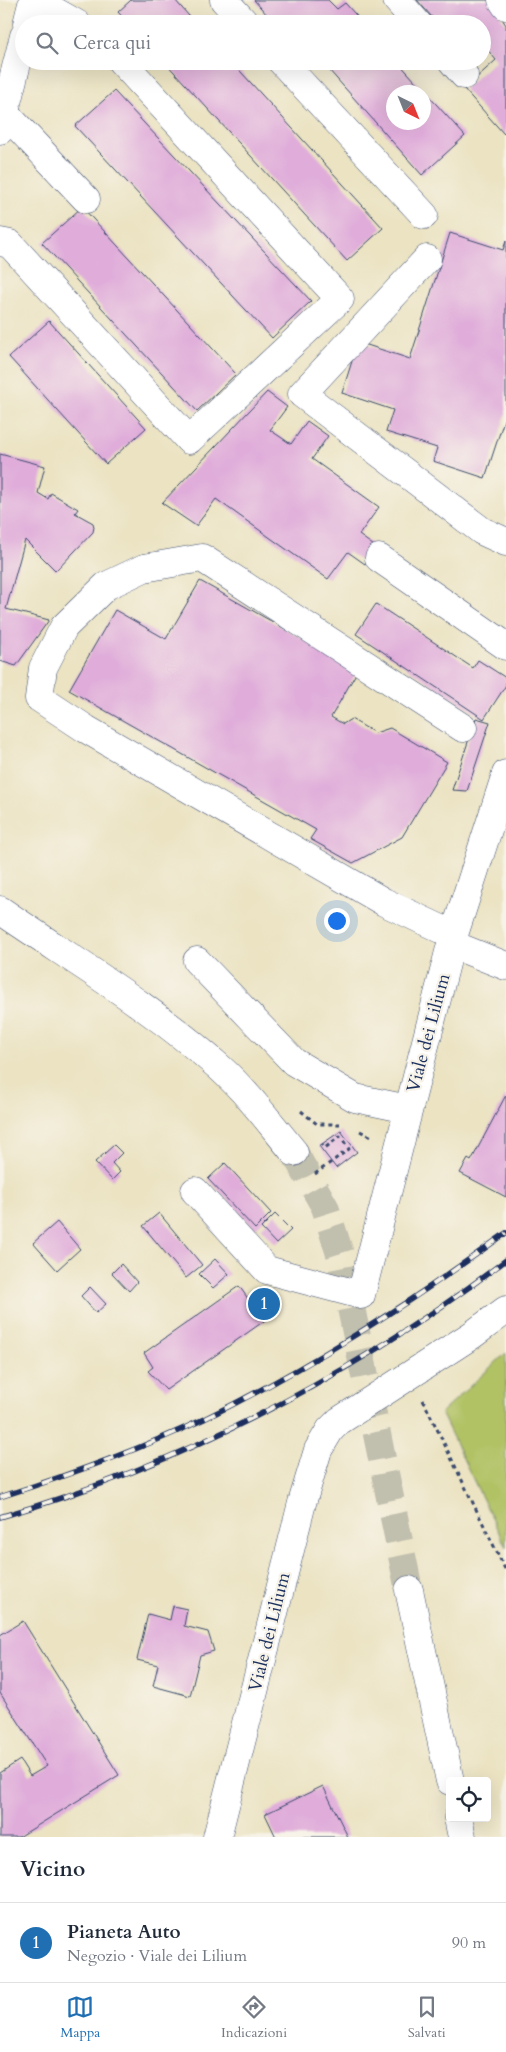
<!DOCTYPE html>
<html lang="it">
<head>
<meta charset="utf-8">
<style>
	body { margin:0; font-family:Cardo,serif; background:#f6f6f7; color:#1f2937 }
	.controls { position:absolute; right:15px; bottom:15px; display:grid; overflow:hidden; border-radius:5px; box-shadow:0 5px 20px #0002 }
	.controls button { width:45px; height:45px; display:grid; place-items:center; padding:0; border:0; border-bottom:1px solid #e0e1e3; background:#fff; color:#1f2937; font:25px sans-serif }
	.compass { position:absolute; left:386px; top:85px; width:45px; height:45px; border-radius:50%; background:#fff; box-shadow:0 5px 20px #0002; rotate:137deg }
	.you { position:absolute; left:336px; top:920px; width:18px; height:18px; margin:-12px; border:4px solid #fff; border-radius:50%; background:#1a73e8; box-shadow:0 0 0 8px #1a73e833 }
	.badge { display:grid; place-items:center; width:32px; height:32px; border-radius:50%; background:#1f6fb2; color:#fff; font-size:16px; font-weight:700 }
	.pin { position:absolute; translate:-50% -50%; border:2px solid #fff; box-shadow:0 1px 5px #0006 }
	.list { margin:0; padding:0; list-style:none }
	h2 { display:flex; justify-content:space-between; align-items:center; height:65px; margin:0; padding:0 20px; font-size:21px }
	h2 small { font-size:16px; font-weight:400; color:#747a83 }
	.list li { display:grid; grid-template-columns:32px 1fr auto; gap:15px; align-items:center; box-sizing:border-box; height:80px; padding:0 20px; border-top:1px solid #e0e1e3 }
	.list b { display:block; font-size:19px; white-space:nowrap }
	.list p { margin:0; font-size:16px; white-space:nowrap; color:#747a83 }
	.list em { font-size:16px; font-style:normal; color:#747a83 }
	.icon { flex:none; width:28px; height:28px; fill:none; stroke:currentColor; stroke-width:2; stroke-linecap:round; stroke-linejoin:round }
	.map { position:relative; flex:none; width:506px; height:1837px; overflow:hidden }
	.search { position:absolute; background:#fff; box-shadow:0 5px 20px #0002; left:15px; right:15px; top:15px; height:55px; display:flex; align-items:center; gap:12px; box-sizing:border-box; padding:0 18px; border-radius:28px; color:#747a83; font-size:19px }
	.sheet { height:145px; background:#fff }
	nav { display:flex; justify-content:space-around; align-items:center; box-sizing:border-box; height:70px; border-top:1px solid #e0e1e3; background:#fff; font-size:14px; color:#747a83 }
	nav a { display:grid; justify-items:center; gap:2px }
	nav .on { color:#1f6fb2 }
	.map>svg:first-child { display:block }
	.green { fill:#b1c265; stroke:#667862 }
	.building { fill:#e0adda; fill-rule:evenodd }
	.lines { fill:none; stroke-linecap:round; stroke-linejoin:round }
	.major-tunnel { stroke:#c1bfae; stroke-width:28; stroke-dasharray:28 14; stroke-linecap:butt }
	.minor-casing { stroke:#3a4a6d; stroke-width:29 }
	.major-casing { stroke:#3a4a6d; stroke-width:29 }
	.path { stroke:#3a4a6d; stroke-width:3; stroke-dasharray:4 4; stroke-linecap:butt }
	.minor { stroke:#fff; stroke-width:28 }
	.major { stroke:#fff; stroke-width:28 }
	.rail-casing { stroke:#1b2f5e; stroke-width:5.5 }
	.rail { stroke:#f7f3e8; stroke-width:4; stroke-dasharray:11; stroke-linecap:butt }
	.labels { text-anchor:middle; stroke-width:4.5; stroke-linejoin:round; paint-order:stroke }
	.street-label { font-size:18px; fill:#1b2f5e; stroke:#f7f3e8 }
</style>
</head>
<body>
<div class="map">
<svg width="506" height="1837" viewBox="0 0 506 1837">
	<rect width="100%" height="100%" fill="#f7f3e8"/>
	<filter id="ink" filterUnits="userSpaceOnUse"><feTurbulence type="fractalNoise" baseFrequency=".02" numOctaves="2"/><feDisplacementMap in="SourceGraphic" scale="10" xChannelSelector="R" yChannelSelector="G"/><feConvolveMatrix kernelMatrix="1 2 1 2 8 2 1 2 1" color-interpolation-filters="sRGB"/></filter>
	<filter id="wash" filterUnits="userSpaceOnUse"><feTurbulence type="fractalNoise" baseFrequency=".0096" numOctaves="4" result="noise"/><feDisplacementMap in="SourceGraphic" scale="20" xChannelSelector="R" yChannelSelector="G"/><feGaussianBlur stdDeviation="1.12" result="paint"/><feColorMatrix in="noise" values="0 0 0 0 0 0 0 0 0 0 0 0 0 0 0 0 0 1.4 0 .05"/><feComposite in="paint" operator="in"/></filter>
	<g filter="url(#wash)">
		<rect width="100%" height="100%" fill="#ebe3c2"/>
		<path class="green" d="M506,1353V1547L441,1413Z"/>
		<g id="blocks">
			<g class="building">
				<path d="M131,0H175L196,24H129L118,12Z"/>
				<path d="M254,0H328L337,9L345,3L364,24H275Z"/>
				<path d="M417,0H490L506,25V132L504,134L464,89L496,60L482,43V24H467L461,17L452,24H438Z"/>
				<path d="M164,61H231L383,228L347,261Z"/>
				<path d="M321,61H397L465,136L422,175ZM394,92H424V122H394Z"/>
				<path d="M114,91L311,301L272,338L75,126Z"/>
				<path d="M82,207L236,374L197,411L42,243Z"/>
				<path d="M450,233L503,250L506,241V414L485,478L433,461L437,448L386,432L393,410L342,393L358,342L410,359Z"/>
				<path d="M49,321L146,428L106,464L9,357Z"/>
				<path d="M267,392L287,407L270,430L291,444L307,421L328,436L312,459L379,507L359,535L377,548L365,564L348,552L328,579L216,499L196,526L162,503Z"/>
				<path d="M0,454L45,466L38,493L48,499L51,493L78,509L75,513L93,523L94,527L93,532L56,571L25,540L6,609L49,620L16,666L0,661Z"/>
				<path d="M200,581L358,670L331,717L343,724L351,719L375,733L390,728L447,762L402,837L353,863L310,839L316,830L69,690L115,610L166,639Z"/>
				<path d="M376,604L473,668L478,660L506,678V685L484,719L356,634Z"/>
				<path d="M476,718L490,722L467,791L452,790Z"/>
				<path d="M506,1095V1197L460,1173L468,1159L471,1161Z"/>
				<path d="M341,1131L357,1152L336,1168L319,1146Z"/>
				<path d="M114,1145L122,1153L112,1163L120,1172L112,1180L95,1162Z"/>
				<path d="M225,1163L271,1213L255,1229L208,1179Z"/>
				<path d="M159,1213L202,1265L186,1278L143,1226Z"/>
				<path d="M275,1214L291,1230L276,1244L261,1228Z"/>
				<path d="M57,1222L80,1249L57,1270L33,1243Z"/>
				<path d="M215,1259L229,1274L213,1288L199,1274Z"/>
				<path d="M121,1264L137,1282L129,1291L112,1273Z"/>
				<path d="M239,1286L249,1300L261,1288L279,1308L267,1319L166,1390L148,1371L153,1367L144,1353Z"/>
				<path d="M90,1287L106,1304L96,1313L81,1296Z"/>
				<path d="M173,1606L187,1609L184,1626L208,1632L214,1651L200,1655L190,1696L153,1686L158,1665L137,1660L148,1614L170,1620Z"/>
				<path d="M23,1621L119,1775L19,1837H0V1773L20,1760L30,1776L47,1766L0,1693V1635Z"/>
				<path d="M323,1786L348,1837H276L265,1814Z"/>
			</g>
		</g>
	</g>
	<g filter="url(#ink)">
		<use href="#blocks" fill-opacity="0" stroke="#3a4a6d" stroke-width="1"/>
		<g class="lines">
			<path class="major-tunnel" d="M294,1152L325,1207L340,1254L409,1590"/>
			<g class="minor-casing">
				<g id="minor">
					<path d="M35,0L77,24"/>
					<path d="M224,0L246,24"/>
					<path d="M397,0L418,24"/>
					<path d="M502,0L506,6"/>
					<path d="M281,61L424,215"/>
					<path d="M452,61L464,75"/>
					<path d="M4,112L86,199"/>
					<path d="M0,242L10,244L189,440L340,299L121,61"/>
					<path d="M427,259L302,394L482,531L506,542"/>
					<path d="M379,558L506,646"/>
					<path d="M454,935L384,902L86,729L39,698L43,668L64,627L106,586L144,568L202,558L463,728"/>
					<path d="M451,944L506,966"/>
					<path d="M197,961L294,1062L355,1098L408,1109"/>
					<path d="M195,1191L267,1270L361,1295L451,944L506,774"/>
					<path d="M217,1837L302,1503L318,1450L330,1430L339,1421L472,1335L506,1310"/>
				</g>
			</g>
			<g class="major-casing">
				<g id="major">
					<path d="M27,24L33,0"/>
					<path d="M0,130L24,36"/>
					<path d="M0,910C74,961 152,1007 219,1067C247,1092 270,1123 294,1152"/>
					<path d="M409,1590L450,1781"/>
					<path d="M458,1818L462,1837"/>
				</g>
			</g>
			<g class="path">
				<path d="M301,1111L317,1124H340"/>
				<path d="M360,1131L372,1137"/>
				<path d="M315,1174L349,1149L340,1136L325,1148L322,1144"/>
				<path d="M423,1400L506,1571"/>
			</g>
			<use href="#minor" class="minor"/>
			<use href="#major" class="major"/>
			<g class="rail-casing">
				<g id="rail">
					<path d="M0,1497C69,1475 139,1450 204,1419C311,1367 410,1303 506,1233"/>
					<path d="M0,1517C183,1464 354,1375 506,1260"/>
				</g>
			</g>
			<use href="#rail" class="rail"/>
		</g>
	</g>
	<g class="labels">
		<g class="street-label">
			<text transform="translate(428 1033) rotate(-75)" y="6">Viale dei Lilium</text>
			<text transform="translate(269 1632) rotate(-76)" y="6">Viale dei Lilium</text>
		</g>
	</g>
</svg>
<div class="controls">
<button><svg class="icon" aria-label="locate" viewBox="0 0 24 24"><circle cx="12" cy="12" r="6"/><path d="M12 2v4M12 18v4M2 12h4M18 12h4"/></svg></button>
</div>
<svg class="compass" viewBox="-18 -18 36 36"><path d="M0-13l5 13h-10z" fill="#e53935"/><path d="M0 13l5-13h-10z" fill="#747a83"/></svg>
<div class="you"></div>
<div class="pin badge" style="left:264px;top:1304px">1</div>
<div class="search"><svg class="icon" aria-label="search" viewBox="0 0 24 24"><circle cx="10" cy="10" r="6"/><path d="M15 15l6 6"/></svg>Cerca qui</div>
</div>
<section class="sheet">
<h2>Vicino<small></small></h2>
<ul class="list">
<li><span class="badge">1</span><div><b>Pianeta Auto</b><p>Negozio · Viale dei Lilium</p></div><em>90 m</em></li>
</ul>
</section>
<nav>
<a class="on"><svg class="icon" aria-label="map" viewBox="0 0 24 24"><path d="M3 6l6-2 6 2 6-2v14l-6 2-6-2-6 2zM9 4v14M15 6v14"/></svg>Mappa</a>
<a><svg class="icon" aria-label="directions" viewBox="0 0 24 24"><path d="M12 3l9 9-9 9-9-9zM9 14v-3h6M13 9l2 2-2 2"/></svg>Indicazioni</a>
<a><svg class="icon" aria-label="saved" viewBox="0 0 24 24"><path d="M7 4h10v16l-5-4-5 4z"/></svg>Salvati</a>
</nav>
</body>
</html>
